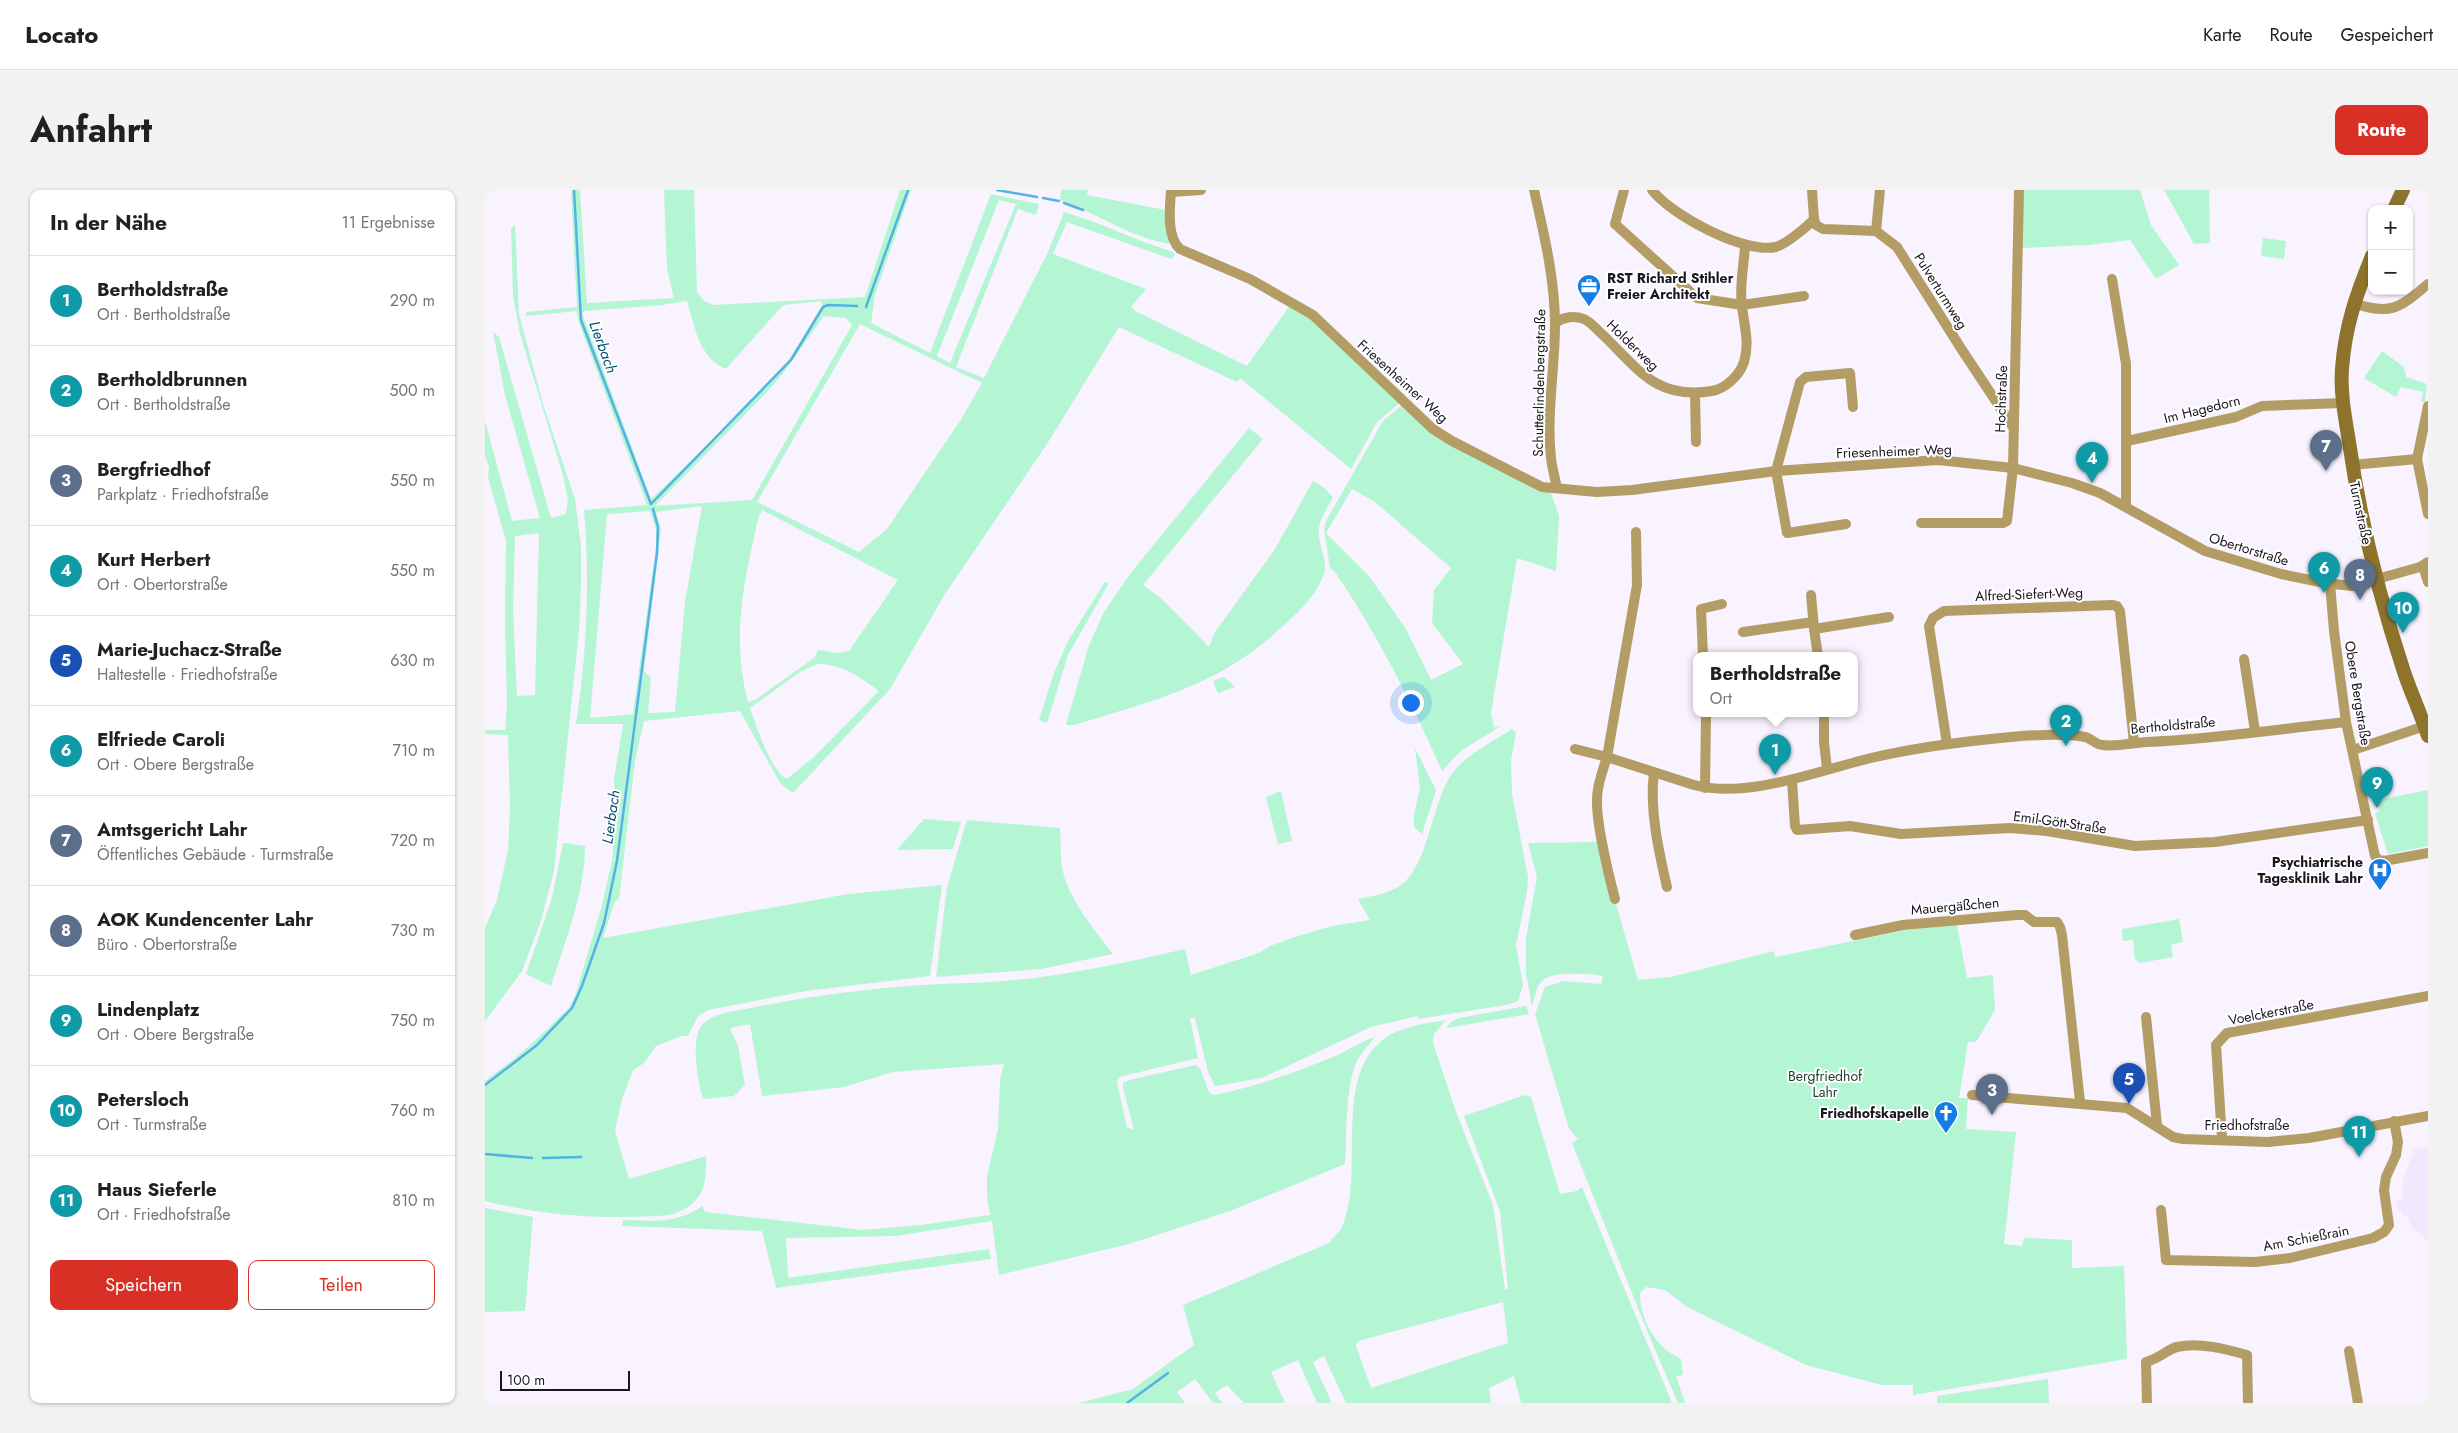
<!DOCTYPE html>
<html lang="de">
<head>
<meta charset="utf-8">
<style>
	body { margin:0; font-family:Jost,sans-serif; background:#f2f2f2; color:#202124 }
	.controls { position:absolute; right:15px; top:15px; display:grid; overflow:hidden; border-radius:10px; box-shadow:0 1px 4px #0004 }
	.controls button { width:45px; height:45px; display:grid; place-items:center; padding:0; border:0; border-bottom:1px solid #e0e0e0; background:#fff; color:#202124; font:25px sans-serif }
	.scale { position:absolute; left:15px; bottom:12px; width:130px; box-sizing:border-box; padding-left:5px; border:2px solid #1a1620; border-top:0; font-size:14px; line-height:18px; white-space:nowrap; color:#1a1620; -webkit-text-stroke:4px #fff; paint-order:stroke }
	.you { position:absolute; left:925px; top:512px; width:18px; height:18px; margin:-12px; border:4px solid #fff; border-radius:50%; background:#1a73e8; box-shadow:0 0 0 8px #1a73e833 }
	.badge { display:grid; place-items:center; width:32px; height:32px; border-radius:50%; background:#d93025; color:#fff; font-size:16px; font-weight:700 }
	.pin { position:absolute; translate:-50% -41px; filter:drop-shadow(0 1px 2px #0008) }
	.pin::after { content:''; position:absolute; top:26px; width:18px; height:15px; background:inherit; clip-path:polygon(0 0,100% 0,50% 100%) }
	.popup { position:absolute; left:1208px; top:462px; width:165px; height:65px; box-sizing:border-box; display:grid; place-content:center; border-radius:10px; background:#fff; filter:drop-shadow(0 1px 4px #0005); font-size:16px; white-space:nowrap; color:#757577 }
	.popup b { font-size:19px; color:#202124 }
	.popup::after { content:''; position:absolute; left:50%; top:100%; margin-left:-10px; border:10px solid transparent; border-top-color:#fff }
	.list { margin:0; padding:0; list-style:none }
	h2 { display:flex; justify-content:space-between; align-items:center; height:65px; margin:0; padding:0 20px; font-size:21px }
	h2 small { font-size:16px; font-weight:400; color:#757577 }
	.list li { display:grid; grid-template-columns:32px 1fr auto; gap:15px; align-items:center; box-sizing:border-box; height:90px; padding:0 20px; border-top:1px solid #e0e0e0 }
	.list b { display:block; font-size:19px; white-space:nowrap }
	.list p { margin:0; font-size:16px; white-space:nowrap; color:#757577 }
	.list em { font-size:16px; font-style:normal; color:#757577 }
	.actions { display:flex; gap:10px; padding:15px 20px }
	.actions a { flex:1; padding:11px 0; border:1px solid #d93025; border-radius:10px; text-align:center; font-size:18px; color:#d93025 }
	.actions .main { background:#d93025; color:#fff }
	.map { position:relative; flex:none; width:1943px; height:1213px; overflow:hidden; border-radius:10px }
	header { display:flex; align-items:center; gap:30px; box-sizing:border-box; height:70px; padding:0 25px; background:#fff; border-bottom:1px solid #e0e0e0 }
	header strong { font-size:24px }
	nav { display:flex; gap:28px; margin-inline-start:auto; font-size:18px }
	.intro { display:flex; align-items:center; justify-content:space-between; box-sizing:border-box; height:120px; padding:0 30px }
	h1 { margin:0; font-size:35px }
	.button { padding:12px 22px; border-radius:10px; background:#d93025; color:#fff; font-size:18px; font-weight:700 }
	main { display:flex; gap:30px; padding:0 30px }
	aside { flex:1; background:#fff; border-radius:10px; box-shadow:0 1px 4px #0004 }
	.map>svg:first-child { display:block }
	.built { fill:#f2e8fe }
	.green { fill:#b4f5d3; fill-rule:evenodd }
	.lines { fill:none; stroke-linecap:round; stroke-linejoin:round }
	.stream { stroke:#54b2e4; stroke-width:2.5 }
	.street { stroke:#b49d65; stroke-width:10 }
	.secondary { stroke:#8e732c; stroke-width:14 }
	.labels { text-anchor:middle; stroke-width:4; stroke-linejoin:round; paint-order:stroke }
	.poi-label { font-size:14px; font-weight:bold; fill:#1a1620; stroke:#fff; text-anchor:end }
	.street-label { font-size:14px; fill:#1a1620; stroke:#fff }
	.park-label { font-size:14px; fill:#194330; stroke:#fff }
	.water-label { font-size:15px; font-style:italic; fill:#005071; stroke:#fff }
</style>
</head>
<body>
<header>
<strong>Locato</strong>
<nav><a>Karte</a><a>Route</a><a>Gespeichert</a></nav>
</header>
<div class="intro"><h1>Anfahrt</h1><a class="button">Route</a></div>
<main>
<aside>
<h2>In der Nähe<small>11 Ergebnisse</small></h2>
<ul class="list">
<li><span class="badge" style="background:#0f9aa8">1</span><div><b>Bertholdstraße</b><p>Ort · Bertholdstraße</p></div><em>290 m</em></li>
<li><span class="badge" style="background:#0f9aa8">2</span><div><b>Bertholdbrunnen</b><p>Ort · Bertholdstraße</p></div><em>500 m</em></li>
<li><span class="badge" style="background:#5c6f8a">3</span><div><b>Bergfriedhof</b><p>Parkplatz · Friedhofstraße</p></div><em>550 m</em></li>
<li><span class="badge" style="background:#0f9aa8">4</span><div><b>Kurt Herbert</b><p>Ort · Obertorstraße</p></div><em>550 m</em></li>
<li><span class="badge" style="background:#1a4fb4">5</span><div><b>Marie-Juchacz-Straße</b><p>Haltestelle · Friedhofstraße</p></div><em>630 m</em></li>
<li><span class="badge" style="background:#0f9aa8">6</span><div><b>Elfriede Caroli</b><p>Ort · Obere Bergstraße</p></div><em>710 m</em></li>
<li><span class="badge" style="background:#5c6f8a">7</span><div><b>Amtsgericht Lahr</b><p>Öffentliches Gebäude · Turmstraße</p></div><em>720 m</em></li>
<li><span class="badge" style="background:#5c6f8a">8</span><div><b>AOK Kundencenter Lahr</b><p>Büro · Obertorstraße</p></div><em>730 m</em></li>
<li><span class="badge" style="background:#0f9aa8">9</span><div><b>Lindenplatz</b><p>Ort · Obere Bergstraße</p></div><em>750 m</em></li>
<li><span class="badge" style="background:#0f9aa8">10</span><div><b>Petersloch</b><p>Ort · Turmstraße</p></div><em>760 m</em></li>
<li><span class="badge" style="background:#0f9aa8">11</span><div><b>Haus Sieferle</b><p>Ort · Friedhofstraße</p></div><em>810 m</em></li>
</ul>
<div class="actions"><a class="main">Speichern</a><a>Teilen</a></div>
</aside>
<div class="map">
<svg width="1943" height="1213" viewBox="0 0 1943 1213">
	<rect width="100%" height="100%" fill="#f8f3fe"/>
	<path class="built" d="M1943,956V1051L1926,1036L1922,1026L1918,1027L1917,1021L1914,1022L1911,1010L1918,1009V990L1929,959Z"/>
	<g class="green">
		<path d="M86,0H95L102,113L189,108L182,79L179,0H209L212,102L219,111L228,115L380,107L415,0H426L390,105L386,133L445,163L506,4L554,14L551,25L533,19L471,177L499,188L563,62L579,22C617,33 651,51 689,62L690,65L686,69L582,32L568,64L661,99L646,117L650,121L762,176L806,114L835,133L918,210L892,232L866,279L755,188L752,192L634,137L562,254L460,404L405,499L308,603L295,593L255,521L159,531L150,571L134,709L130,711L118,748L363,704L457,695L445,786L321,801L223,820L213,826L203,846H197L171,856L159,873L148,880L137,909L130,941L144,989L221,966C222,997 217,1016 184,1025C122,1030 60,1026 0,1011V891L33,866L58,843L84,818L90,806L116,719L127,671L131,621L129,589L138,534H91C102,464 105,391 99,320L162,315L94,133L92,121L41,126V122L92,117ZM514,10L531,14L465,173L452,166ZM202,111C210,137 214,168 241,179L298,115L337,111V116L305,168L234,244L166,309L97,123L100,121L177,115ZM339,126L361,128L367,135L267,310L170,316L279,205L296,186ZM375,134L497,193L475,231L402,339L374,362L272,312ZM217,316L200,412L190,522L163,523L166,488L159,481L176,339L171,322ZM277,320L413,390L364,461L351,463L333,460L329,468L270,510L263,512C249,459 255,409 267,357C270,344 271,332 277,320ZM165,321L171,340V357L148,524L105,528L122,324ZM332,474C356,473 376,488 394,501L330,566L302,589C285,580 272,537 265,518L315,482Z"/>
		<path d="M576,0H603L602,5L681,20L687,54C646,49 613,23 575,10Z"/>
		<path d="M1539,0H1655L1666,35L1694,75L1671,89L1645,50L1603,55L1536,58Z"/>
		<path d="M1679,0H1724L1725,53L1709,54Z"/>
		<path d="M30,34L34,124L58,214L90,309L96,356V396L94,440L69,681L56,731L37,781L0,831V738L12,710L23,660L25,618L23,545L0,544V540H20L22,515L20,429L21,351L3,287L4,277L0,266V231L27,331L55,328L20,205L8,142L14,147L66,328L81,324L83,311L78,285L35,144L28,105L26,39ZM54,343L50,505L32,506L28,421L30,346Z"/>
		<path d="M1778,48L1801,51L1799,69L1776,66Z"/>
		<path d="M1897,161L1919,177L1921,187L1942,194L1940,212H1936L1938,202L1916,197L1911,207L1879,188Z"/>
		<path d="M921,212L961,250L1066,303L1074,326L1071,381L1032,368L1006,523L1009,537L1016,536L977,560L957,581C926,511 893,445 850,382L845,378L839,339L841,331L898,231ZM867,299L890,312L966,378L949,400L947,433L978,474L946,490L921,439L884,386L841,343Z"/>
		<path d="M764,238L778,249L658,395L677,409L724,457L730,442L790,359L828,291L841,299L848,308C843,317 835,328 834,339C832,356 845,371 838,387C829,407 816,420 800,434C737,495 670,510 589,535H581L604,455L619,422L645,384Z"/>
		<path d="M620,392L624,393L583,465L562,533L554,530L569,483L583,451Z"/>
		<path d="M739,487L750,497L733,503L728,491Z"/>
		<path d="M1027,539L1031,543L1026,570L1027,604L1043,687L1042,702L1031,755L1038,795L1033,811L1021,815L933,829L932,826L886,837L777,888L730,896L723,882L710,828H705L713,868L634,887L632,892L642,937L649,940L638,898V893L644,890L711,875L716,880L724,902L729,905C773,896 806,884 848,867C863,861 874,852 890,847C885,854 878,861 873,869C860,892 862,946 860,974L745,1021L644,1054L514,1085L507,1031L411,1046L301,1048L303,1088L504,1059L506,1069L291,1098L277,1041L137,1036L138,1030C165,1031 194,1034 217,1016L220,1022L378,1040L436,1035L505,1025L502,1007V986L513,939L515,890L519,874L407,882L359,897L277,906L265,834L245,838L253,856L260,895L249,906L218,909C213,893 205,849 217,835C227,823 251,821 266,818C323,806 381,799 438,795C472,793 506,793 540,789C594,783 647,771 700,759L706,785L774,763L785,756L816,745L848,736L885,730L873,709C887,706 904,704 916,695C943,676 947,613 966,585C980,565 1007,552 1027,539Z"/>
		<path d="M930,558L951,600L937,644L929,637V625L935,598Z"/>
		<path d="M1943,600V656L1903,664L1890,623L1895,621L1894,615L1889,616L1888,611Z"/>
		<path d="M796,601L807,651L793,654L781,607Z"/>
		<path d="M439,629L476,632L468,659L412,660Z"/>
		<path d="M482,630L575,638C576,651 575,664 577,677C582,708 610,740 628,764L556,779L451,787L462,697Z"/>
		<path d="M1113,652L1153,790L1186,787L1289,761L1290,767L1421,740L1472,735L1482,788L1508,785L1510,820L1491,852H1483L1474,908H1483L1481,939L1531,942L1519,1054L1537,1056L1539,1048L1587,1050V1078L1639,1076L1642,1169L1428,1205V1195H1397L1321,1175L1202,1117L1180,1100L1161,1097L1155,1103C1155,1130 1171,1158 1196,1169L1198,1185L1191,1186L1200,1213H1193L1163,1143L1087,953L1093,949L1084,939L1050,824L1060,797L1079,791L1116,794L1118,786C1104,784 1070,781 1058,790C1051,796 1050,807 1047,816L1041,784V748L1052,687L1043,653Z"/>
		<path d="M78,653L100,656C100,703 80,751 66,796L41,784L67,708Z"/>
		<path d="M1694,729L1698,752L1686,755L1688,767L1655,773L1650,769L1648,750L1638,751L1637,739Z"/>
		<path d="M1041,816L1044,824L961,838L966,832L974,828Z"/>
		<path d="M961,830L949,844L948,853L971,922L1008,1015L1020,1099H1023L1015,1021L979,926L1040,905L1046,907L1075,1004L1092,1001L1097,997L1187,1213H1036L1029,1186L1004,1198L1006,1213H861L839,1166L828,1172L847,1213H832L813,1170L786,1182L800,1213H759L742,1195L730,1203L737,1213H728L710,1189L692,1202L700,1213H594L648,1199L709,1155L698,1115L844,1053C848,1047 856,1041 858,1035C879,984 850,894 893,854C910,837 938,834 961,830ZM1018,1112L1023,1153L886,1198L871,1156L873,1151Z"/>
		<path d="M0,1018L48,1027L40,1121L0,1122Z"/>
		<path d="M1563,1189L1564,1213H1452V1206Z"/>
	</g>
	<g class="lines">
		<g class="stream">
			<path d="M89,0L96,130L166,314L306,170L338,117L343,115L372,116"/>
			<path d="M512,0L552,7"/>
			<path d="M558,8L574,11"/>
			<path d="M579,13L598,20"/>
			<path d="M381,117L423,0"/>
			<path d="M0,895L52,855L87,818L97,796L119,733L132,671L172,363L173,337L168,319"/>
			<path d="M0,964L47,968"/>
			<path d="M58,968L96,967"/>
			<path d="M642,1213L683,1183"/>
		</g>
		<g class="street">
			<path d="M686,0C685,17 681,46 695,59L765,89L828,125L948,239L967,251L1057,297L1112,302L1147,300L1291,281L1453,270L1528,278L1587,293L1615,303L1720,361L1796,384L1840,393L1867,396L1935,377L1943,372"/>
			<path d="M1049,0C1059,44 1070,89 1070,135C1070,179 1061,224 1066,268C1067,278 1070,288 1072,298"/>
			<path d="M1139,0L1130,34L1212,108L1257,115L1319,106"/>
			<path d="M1167,0C1186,25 1259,64 1291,57C1301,54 1322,37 1329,29L1327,0"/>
			<path d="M686,2L716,0"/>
			<path d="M1329,29L1331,35L1338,39L1391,41L1412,57L1477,160L1528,237"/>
			<path d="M1391,41L1395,0"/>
			<path d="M1627,89L1641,174V317"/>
			<path d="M1868,113C1905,126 1915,118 1943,94"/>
			<path d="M1070,133C1078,127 1090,125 1099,129C1106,132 1113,141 1119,146C1154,180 1172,210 1227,201C1240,199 1255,185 1259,172C1265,152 1259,136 1257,116C1254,97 1259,75 1260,56"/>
			<path d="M1210,204L1211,252"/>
			<path d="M1943,216L1932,269L1943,324"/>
			<path d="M1642,251L1751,227L1777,216L1858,213"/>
			<path d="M1867,275L1932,269"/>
			<path d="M1436,333H1518L1522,331L1528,278L1534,0"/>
			<path d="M1361,334L1302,343L1291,281L1315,192L1321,187L1365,183L1368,217"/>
			<path d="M1151,342L1152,395L1122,567L1209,595C1264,609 1332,581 1386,568C1425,559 1466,553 1506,549C1533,546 1573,542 1600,547C1606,548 1611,555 1617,555C1630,557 1648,553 1662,552C1728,549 1795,539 1861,532"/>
			<path d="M1938,376L1943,392"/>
			<path d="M1845,394L1849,441L1861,532L1890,666L1894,670L1899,671L1943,663"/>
			<path d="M1326,405L1329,438"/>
			<path d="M1258,442L1328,432"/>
			<path d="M1218,466L1216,419L1237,414"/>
			<path d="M1333,466L1329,439L1404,427"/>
			<path d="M1759,469L1770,541"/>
			<path d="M1339,524V552L1342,579"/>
			<path d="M1462,554L1444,436L1448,428L1459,421L1628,415L1632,416L1635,421L1649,553"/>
			<path d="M1090,559L1122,567C1118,580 1112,594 1112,609C1111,635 1123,682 1130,709"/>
			<path d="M1868,560L1943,535"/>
			<path d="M1169,583C1164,618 1174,663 1182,697"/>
			<path d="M1307,591L1310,636L1312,640L1365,636L1416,644L1525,638L1562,641L1650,656L1730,652L1883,630"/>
			<path d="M1220,598L1221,524"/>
			<path d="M1370,745L1418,735L1532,725H1540L1549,732H1572L1575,737L1577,745L1595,912"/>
			<path d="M1661,827L1672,935"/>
			<path d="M1487,905L1642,918L1688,947L1698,949L1783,952L1824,948L1943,926"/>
			<path d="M1737,949L1731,855L1742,843L1943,806"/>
			<path d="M1676,1020L1681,1070L1770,1072L1805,1068L1888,1048L1899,1042L1904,1035L1899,1000L1901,987L1911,965L1913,952L1909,931"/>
			<path d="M1864,1161L1873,1213"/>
			<path d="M1662,1213L1661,1172C1675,1168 1683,1159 1692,1157C1714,1152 1741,1159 1762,1165L1763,1213"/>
		</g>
		<g class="secondary">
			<path d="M1909,19L1918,0"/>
			<path d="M1887,66C1871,105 1860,137 1857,179C1855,205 1861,232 1865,258C1876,334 1895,409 1919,482C1926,503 1936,524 1943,546"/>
		</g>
	</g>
	<defs>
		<g id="office-pin" transform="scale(1.25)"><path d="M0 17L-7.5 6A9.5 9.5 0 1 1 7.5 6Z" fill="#177ce4" stroke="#fff"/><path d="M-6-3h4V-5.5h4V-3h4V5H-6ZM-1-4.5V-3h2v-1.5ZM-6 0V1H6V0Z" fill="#fff"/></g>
		<g id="hospital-pin" transform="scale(1.25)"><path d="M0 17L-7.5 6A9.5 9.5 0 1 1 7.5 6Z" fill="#177ce4" stroke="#fff"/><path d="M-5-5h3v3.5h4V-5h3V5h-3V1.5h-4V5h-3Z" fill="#fff"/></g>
		<g id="church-pin" transform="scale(1.25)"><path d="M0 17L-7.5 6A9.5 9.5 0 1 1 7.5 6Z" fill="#177ce4" stroke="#fff"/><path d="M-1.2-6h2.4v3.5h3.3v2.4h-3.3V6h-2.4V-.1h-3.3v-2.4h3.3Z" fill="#fff"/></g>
	</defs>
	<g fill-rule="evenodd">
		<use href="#office-pin" x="1104" y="96"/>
		<use href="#hospital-pin" x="1895" y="680"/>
		<use href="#church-pin" x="1461" y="923"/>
	</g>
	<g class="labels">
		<g class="poi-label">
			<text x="1122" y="93" text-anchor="start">RST Richard Stihler<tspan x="1122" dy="16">Freier Architekt</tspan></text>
			<text x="1878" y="677">Psychiatrische<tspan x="1878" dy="16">Tagesklinik Lahr</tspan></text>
			<text x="1444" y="928">Friedhofskapelle</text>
		</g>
		<g class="street-label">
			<text transform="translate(1456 101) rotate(58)" y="5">Pulverturmweg</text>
			<text transform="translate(1148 155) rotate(44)" y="5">Holderweg</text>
			<text transform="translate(918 191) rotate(42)" y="5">Friesenheimer Weg</text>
			<text transform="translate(1054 193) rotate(-89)" y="5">Schutterlindenbergstraße</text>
			<text transform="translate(1516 209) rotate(-88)" y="5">Hochstraße</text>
			<text transform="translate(1717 219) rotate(-14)" y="5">Im Hagedorn</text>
			<text transform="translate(1409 261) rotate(-2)" y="5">Friesenheimer Weg</text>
			<text transform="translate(1876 323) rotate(78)" y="5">Turmstraße</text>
			<text transform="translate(1764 359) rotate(17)" y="5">Obertorstraße</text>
			<text transform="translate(1544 404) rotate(-2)" y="5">Alfred-Siefert-Weg</text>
			<text transform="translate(1873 503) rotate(81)" y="5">Obere Bergstraße</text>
			<text transform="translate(1688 535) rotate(-5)" y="5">Bertholdstraße</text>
			<text transform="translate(1575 632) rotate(8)" y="5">Emil-Gött-Straße</text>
			<text transform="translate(1470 716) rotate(-5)" y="5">Mauergäßchen</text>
			<text transform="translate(1786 822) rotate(-11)" y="5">Voelckerstraße</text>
			<text x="1762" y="940">Friedhofstraße</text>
			<text transform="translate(1821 1048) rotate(-11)" y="5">Am Schießrain</text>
		</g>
		<g class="park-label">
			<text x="1340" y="891">Bergfriedhof<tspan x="1340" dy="16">Lahr</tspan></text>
		</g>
		<g class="water-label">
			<text transform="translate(118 157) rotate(70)" y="5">Lierbach</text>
			<text transform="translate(126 627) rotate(-82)" y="5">Lierbach</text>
		</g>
	</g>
</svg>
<div class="controls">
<button>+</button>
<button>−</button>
</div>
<div class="scale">100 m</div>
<div class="you"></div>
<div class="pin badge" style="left:1290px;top:585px;background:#0f9aa8">1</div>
<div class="popup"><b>Bertholdstraße</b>Ort</div>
<div class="pin badge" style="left:1581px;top:556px;background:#0f9aa8">2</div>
<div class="pin badge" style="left:1507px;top:925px;background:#5c6f8a">3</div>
<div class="pin badge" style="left:1607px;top:293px;background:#0f9aa8">4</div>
<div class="pin badge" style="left:1644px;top:914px;background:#1a4fb4">5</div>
<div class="pin badge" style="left:1839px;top:403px;background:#0f9aa8">6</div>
<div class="pin badge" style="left:1841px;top:281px;background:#5c6f8a">7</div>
<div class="pin badge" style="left:1875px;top:410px;background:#5c6f8a">8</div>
<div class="pin badge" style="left:1892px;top:618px;background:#0f9aa8">9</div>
<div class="pin badge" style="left:1918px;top:443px;background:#0f9aa8">10</div>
<div class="pin badge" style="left:1874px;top:967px;background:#0f9aa8">11</div>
</div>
</main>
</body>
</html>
